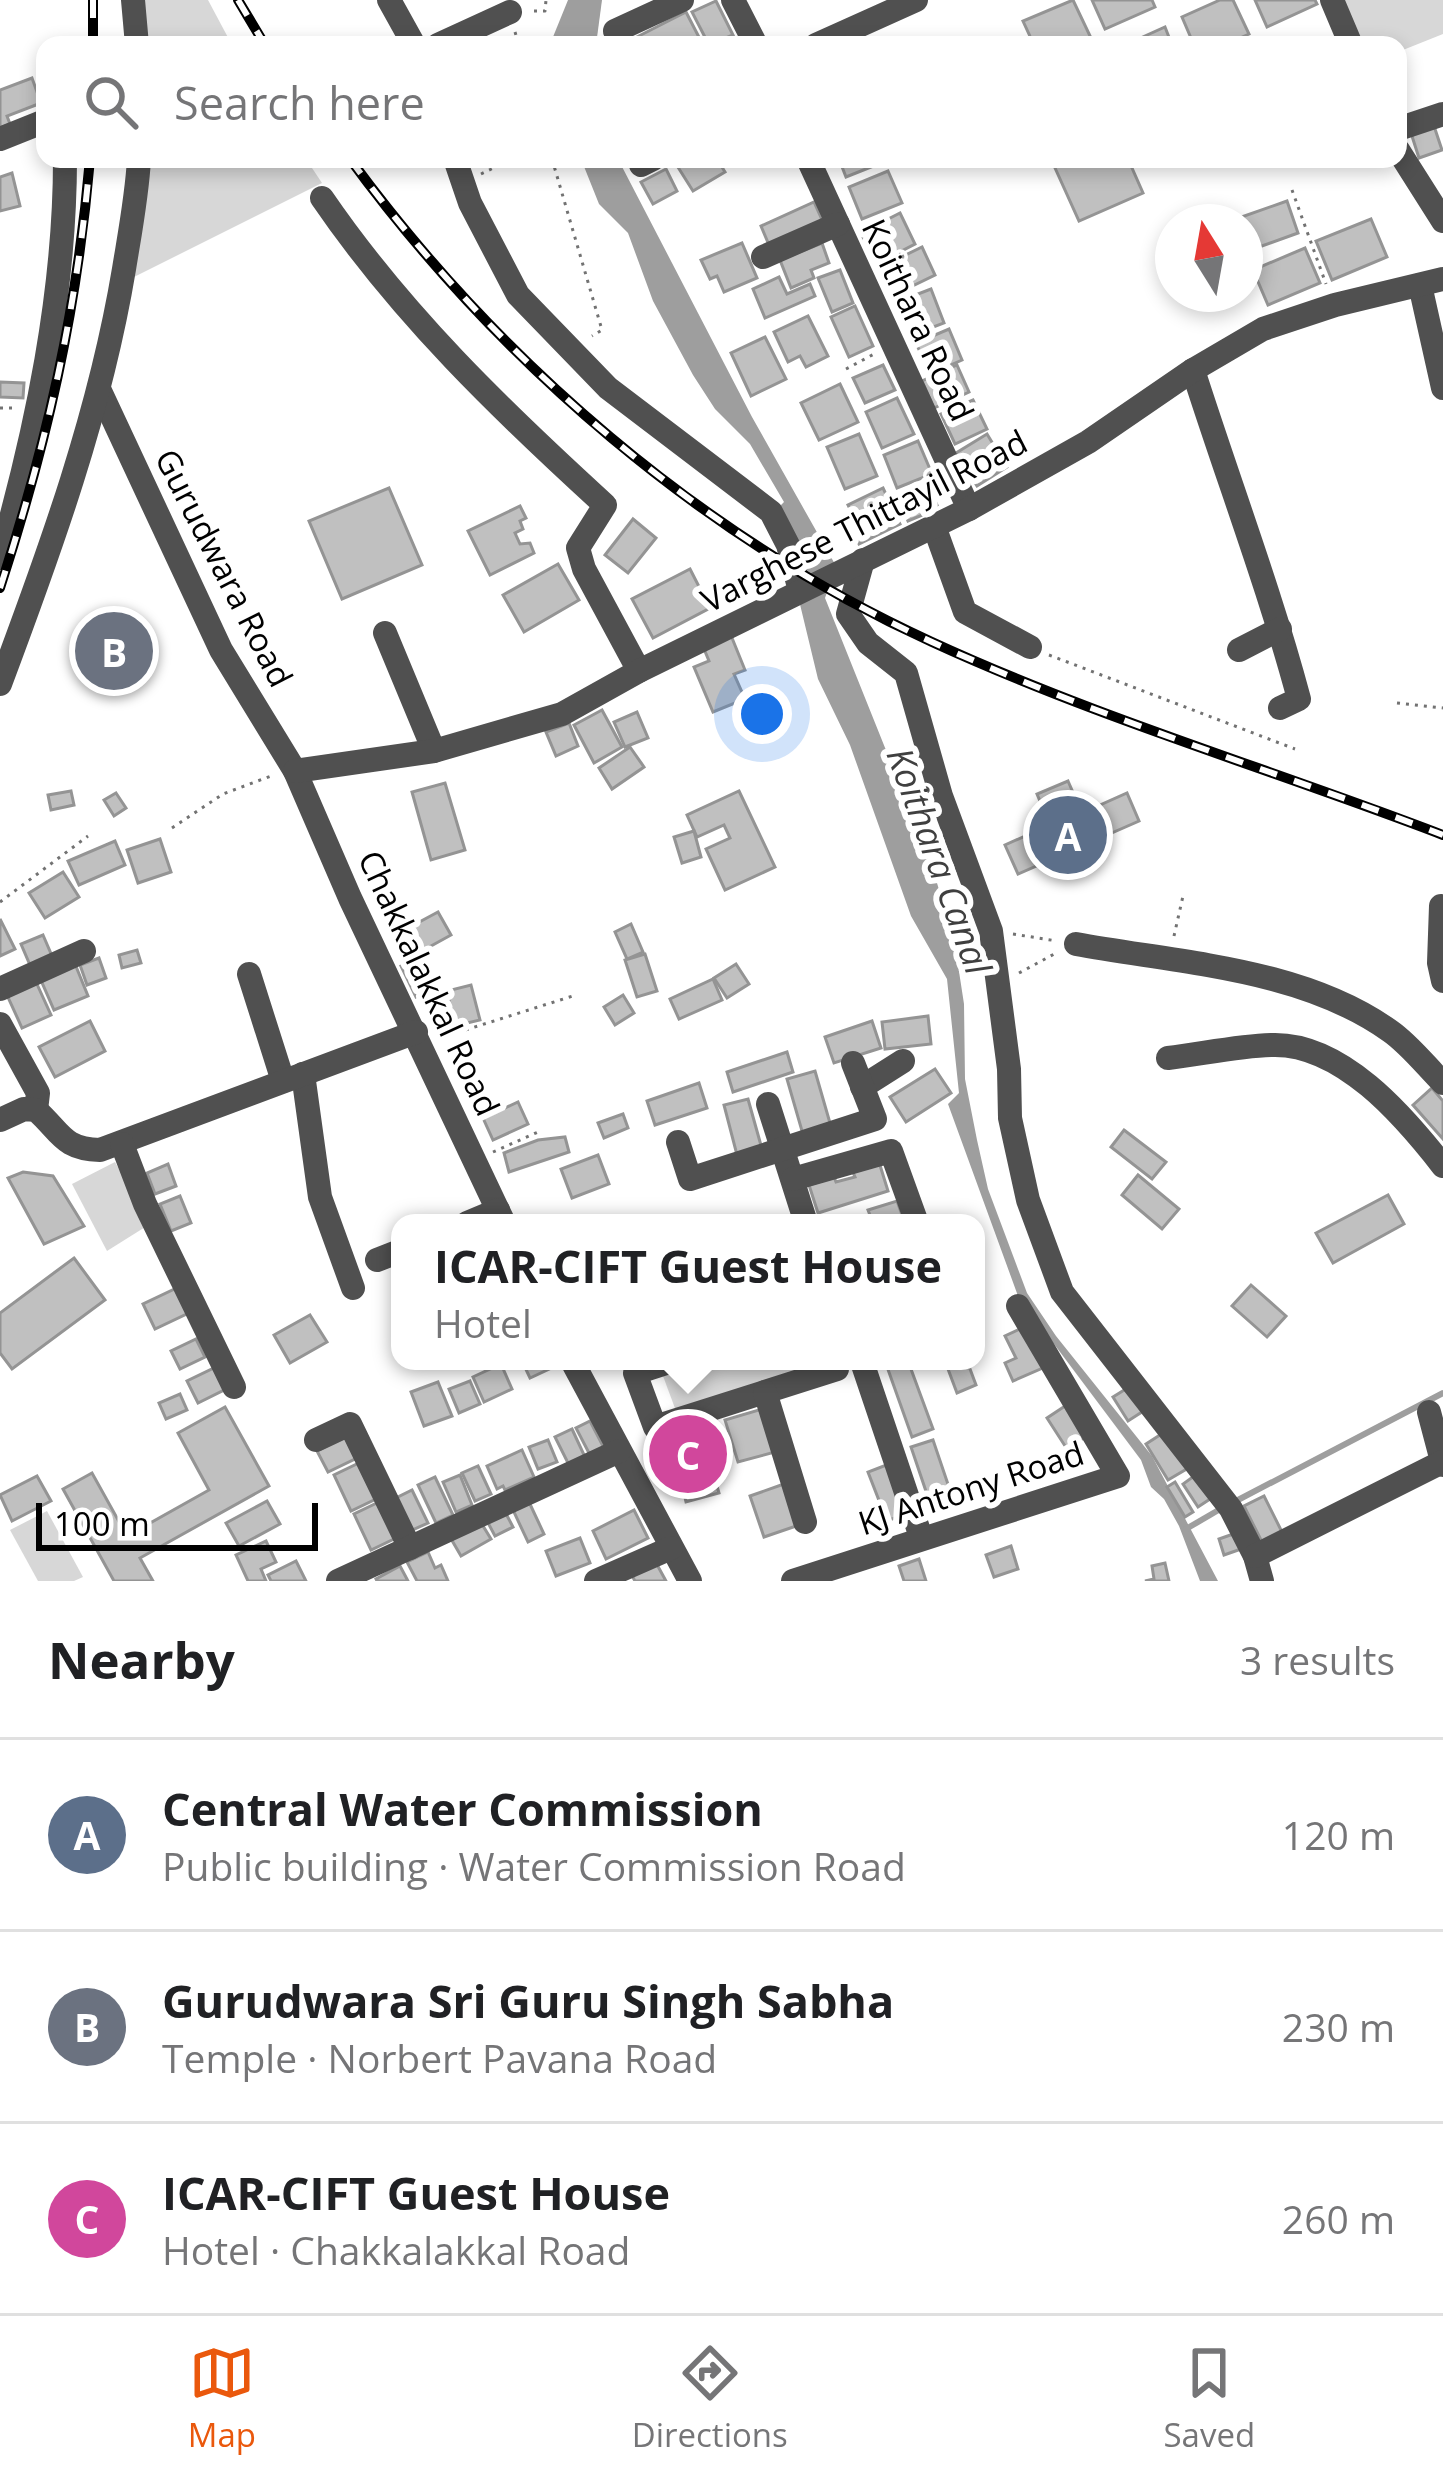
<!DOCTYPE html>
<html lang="en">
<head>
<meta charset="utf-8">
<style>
	body { margin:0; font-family:"Open Sans",sans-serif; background:#f2f2f2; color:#202124 }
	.compass { position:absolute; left:1155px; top:204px; width:108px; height:108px; border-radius:50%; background:#fff; box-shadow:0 6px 18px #0003; rotate:349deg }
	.scale { position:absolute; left:36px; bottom:30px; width:282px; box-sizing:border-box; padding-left:12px; border:6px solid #000; border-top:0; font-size:33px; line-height:42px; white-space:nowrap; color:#000; -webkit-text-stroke:9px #fff; paint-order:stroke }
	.you { position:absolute; left:762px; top:714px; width:42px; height:42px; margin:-30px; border:9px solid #fff; border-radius:50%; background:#1a73e8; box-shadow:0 0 0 18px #1a73e833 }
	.badge { display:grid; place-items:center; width:78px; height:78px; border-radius:50%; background:#ea580c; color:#fff; font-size:39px; font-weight:700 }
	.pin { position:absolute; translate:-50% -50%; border:6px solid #fff; box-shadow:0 3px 12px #0006 }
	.popup { position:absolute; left:391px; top:1214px; width:594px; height:156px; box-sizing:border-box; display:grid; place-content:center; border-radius:24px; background:#fff; filter:drop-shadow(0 3px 9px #0005); font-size:39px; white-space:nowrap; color:#757577 }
	.popup b { font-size:45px; color:#202124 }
	.popup::after { content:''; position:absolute; left:50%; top:100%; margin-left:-24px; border:24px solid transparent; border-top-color:#fff }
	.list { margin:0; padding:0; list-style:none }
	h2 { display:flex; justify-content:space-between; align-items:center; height:156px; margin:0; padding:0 48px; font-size:51px }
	h2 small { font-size:39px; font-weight:400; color:#757577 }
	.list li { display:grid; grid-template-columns:78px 1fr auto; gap:36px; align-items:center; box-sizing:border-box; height:192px; padding:0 48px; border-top:3px solid #e0e0e0 }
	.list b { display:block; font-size:45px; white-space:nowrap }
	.list p { margin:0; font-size:39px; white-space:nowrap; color:#757577 }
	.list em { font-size:39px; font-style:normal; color:#757577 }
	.icon { flex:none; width:66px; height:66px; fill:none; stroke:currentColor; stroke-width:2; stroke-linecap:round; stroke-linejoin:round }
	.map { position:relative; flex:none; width:1443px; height:1581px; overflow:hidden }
	.search { position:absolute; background:#fff; box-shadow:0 6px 18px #0003; left:36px; right:36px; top:36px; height:132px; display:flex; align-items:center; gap:30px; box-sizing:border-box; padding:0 42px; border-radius:24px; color:#757577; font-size:45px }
	.sheet { height:732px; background:#fff }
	nav { display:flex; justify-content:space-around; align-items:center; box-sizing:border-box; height:168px; border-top:3px solid #e0e0e0; background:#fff; font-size:33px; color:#757577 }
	nav a { display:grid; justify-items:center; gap:6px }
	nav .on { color:#ea580c }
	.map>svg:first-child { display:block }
	.green { fill:#d7d7d7 }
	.water { fill:#9e9e9e }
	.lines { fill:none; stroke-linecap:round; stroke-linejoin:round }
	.stream { stroke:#9e9e9e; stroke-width:6 }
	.building { fill:#c0c0c0; stroke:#949494; stroke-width:3 }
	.path { stroke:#727272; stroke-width:3; stroke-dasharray:3 6; stroke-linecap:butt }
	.minor { stroke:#505050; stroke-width:24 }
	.rail-casing { stroke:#000; stroke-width:10 }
	.rail { stroke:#fff; stroke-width:6; stroke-dasharray:18; stroke-linecap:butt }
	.labels { text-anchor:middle; stroke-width:12; stroke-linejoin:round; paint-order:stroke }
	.street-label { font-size:33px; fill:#000; stroke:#fff }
	.water-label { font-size:36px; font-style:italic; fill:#3f3f3f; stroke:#fff }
</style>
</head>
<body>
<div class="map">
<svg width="1443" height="1581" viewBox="0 0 1443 1581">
	<rect width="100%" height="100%" fill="#fff"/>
	<g class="green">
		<path d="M143,0H208L232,45H148Z"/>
		<path d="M1342,0H1443V34L1398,52V45H1360Z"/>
		<path d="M149,159H306L322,183L132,278Z"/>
		<path d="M115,1162L150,1224L107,1251L72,1184Z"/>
		<path d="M706,1361H823L676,1411L663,1376Z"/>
		<path d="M47,1511L83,1577L74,1581H38L10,1530Z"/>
	</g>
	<g class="water">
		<path d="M568,0H602L596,45H555L553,37Z"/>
		<path d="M581,159H618L752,417L836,566L825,598L930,860L954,939L964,1004L965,1079L977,1140L988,1189L1027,1293L1056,1336L1152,1456L1218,1581H1200L1179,1526L1164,1499L1151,1487L1141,1460L1018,1296L948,1104L959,1093L947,979L911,916L850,745L818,679L777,509L784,502L750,444L715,409L693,375L653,301L628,233L599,204Z"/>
	</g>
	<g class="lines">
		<g class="stream">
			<path d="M1236,1501L1443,1393"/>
			<path d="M1186,1529L1222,1508"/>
		</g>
	</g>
	<g class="building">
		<path d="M1073,0L1091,38L1075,45H1034L1023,21Z"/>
		<path d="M1092,0H1152L1155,7L1105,29Z"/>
		<path d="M1220,0H1233L1249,34L1224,45H1194L1182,17Z"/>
		<path d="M1255,0H1315L1317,4L1267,27Z"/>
		<path d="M716,1L733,35L709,45L692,12Z"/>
		<path d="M686,12L703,45H634L631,40Z"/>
		<path d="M1165,27L1172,45H1125Z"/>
		<path d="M32,78L41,103L7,116L10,124L0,128V90Z"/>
		<path d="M1434,126L1442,150L1419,158L1411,133Z"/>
		<path d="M684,159H717L725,172L693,191L676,164Z"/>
		<path d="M839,159H891L846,177Z"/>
		<path d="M1051,159H1128L1143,193L1079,221Z"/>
		<path d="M666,169L677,191L653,204L641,182Z"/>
		<path d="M888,171L902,203L862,219L849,187Z"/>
		<path d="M12,173L20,206L0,211V177Z"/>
		<path d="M1287,201L1298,233L1245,252V222L1233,220Z"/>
		<path d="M814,202L823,222L769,245L761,226Z"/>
		<path d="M900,213L915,244L886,259L881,249L871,254L861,233Z"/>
		<path d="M1371,219L1387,257L1332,280L1316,241Z"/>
		<path d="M742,243L757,278L724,292L717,276L710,279L701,260Z"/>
		<path d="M822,243L829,263L811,270L814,278L791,288L780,260Z"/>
		<path d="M922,247L935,275L898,293L885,265Z"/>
		<path d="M1305,248L1320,283L1268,305L1253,270Z"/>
		<path d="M840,270L853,303L832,312L818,278Z"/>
		<path d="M779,277L787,294L810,284L815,296L765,318L753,289Z"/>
		<path d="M931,289L944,323L915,334L902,300Z"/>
		<path d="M855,306L873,346L849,357L831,317Z"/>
		<path d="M808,316L828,356L806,367L800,356L788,362L774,332Z"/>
		<path d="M949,329L962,360L930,374L916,343Z"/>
		<path d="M765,337L786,379L751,396L731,353Z"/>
		<path d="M883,365L895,390L865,403L853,378Z"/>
		<path d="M957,365L969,392L934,408L922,381Z"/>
		<path d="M0,382L24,383L23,398L0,397Z"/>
		<path d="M840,384L858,422L819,440L801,403Z"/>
		<path d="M897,398L914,434L882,448L866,412Z"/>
		<path d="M973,400L987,429L955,444L941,414Z"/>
		<path d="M859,434L877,476L845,489L827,447Z"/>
		<path d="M987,434L1007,467L977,486L956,453Z"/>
		<path d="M918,441L932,474L897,488L884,455Z"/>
		<path d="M943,478L947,488L932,494L937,505L928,509L919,488Z"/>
		<path d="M389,488L422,565L342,599L309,521Z"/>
		<path d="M883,488L900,524L859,544L850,524L856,521L848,505Z"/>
		<path d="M914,490L925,514L908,521L898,497Z"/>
		<path d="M520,506L526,518L520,521L523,529L515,533L520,544L530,543L534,553L490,575L468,531Z"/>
		<path d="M633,519L656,538L628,573L605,555Z"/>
		<path d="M558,564L579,600L524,632L503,595Z"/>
		<path d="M690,569L710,608L653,638L632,599Z"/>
		<path d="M122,612L145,677L106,691L82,626Z"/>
		<path d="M730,633L745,670L734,674L745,699L713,712L694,667L709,661L702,644Z"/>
		<path d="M602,710L622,747L594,763L574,725Z"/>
		<path d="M637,712L648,738L625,747L614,722Z"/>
		<path d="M569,723L578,746L556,756L546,732Z"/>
		<path d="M630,747L644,767L612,789L599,768Z"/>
		<path d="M1068,781L1082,813L1127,793L1139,821L1018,874L1005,845L1050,825L1037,794Z"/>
		<path d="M445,783L465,850L431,860L412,792Z"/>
		<path d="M71,791L74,805L51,810L48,795Z"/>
		<path d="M739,791L775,867L725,890L706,849L730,838L724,825L697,837L687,815Z"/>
		<path d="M116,793L126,808L114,816L104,800Z"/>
		<path d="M694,831L701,857L682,863L674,837Z"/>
		<path d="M160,839L171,872L138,883L127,850Z"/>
		<path d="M115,841L125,865L79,885L68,861Z"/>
		<path d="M63,872L79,897L45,918L29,893Z"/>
		<path d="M438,912L451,935L411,957L397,934Z"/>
		<path d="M0,919L15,949L0,956Z"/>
		<path d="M631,924L643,952L627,959L615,932Z"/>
		<path d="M43,935L52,956L30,965L21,944Z"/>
		<path d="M137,950L141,963L122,968L119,955Z"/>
		<path d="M645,954L657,991L637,997L625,960Z"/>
		<path d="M424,955L439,986L416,997L401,966Z"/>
		<path d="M99,958L106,978L87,985L80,965Z"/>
		<path d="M75,964L88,996L54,1010L40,978Z"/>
		<path d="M736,964L749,984L727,998L714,978Z"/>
		<path d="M713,979L722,1000L679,1019L670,999Z"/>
		<path d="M36,982L51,1015L22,1028L7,995Z"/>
		<path d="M471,985L480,1020L455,1026L447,991Z"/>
		<path d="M623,995L634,1013L615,1025L604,1007Z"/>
		<path d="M928,1016L931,1044L885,1049L882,1022Z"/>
		<path d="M90,1021L105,1051L55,1077L39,1047Z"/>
		<path d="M872,1021L881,1048L834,1063L825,1037Z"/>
		<path d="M787,1052L793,1072L733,1092L727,1072Z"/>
		<path d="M935,1069L951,1093L906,1122L890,1097Z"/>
		<path d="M815,1071L832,1130L804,1138L787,1079Z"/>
		<path d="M699,1083L707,1108L655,1125L647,1101Z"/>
		<path d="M1432,1088L1443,1101V1139L1413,1105Z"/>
		<path d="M748,1099L762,1149L737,1155L724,1105Z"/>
		<path d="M518,1102L528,1124L493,1140L483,1118Z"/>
		<path d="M623,1114L628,1128L604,1138L598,1123Z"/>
		<path d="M1124,1130L1166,1162L1152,1179L1111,1147Z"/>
		<path d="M565,1137L569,1152L509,1172L504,1153L538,1140Z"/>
		<path d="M598,1155L609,1184L572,1198L561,1169Z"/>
		<path d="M879,1162L888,1191L818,1213L809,1185L834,1177L836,1182L855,1177L852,1170Z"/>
		<path d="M168,1164L176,1186L155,1194L147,1173Z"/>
		<path d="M23,1172L53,1176L84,1226L44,1244L8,1178Z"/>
		<path d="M1138,1175L1179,1209L1162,1229L1122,1195Z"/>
		<path d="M1388,1195L1404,1224L1333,1263L1316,1233Z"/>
		<path d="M180,1196L191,1223L171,1231L160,1204Z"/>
		<path d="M897,1201L905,1223H873L868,1210Z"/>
		<path d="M74,1258L105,1300L12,1369L0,1353V1313Z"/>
		<path d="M183,1285L195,1310L155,1329L143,1304Z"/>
		<path d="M1251,1285L1286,1316L1267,1337L1232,1306Z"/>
		<path d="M310,1315L327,1342L290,1363L274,1335Z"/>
		<path d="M1026,1326L1045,1367L1013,1381L1005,1363L1016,1358L1005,1336Z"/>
		<path d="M196,1339L205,1357L180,1369L171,1351Z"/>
		<path d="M522,1361H559L560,1364L530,1378Z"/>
		<path d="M885,1361H908L933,1429L912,1437Z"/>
		<path d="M945,1361H967L976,1385L957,1393Z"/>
		<path d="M501,1364L512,1389L484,1402L473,1377Z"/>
		<path d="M216,1367L228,1388L198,1403L187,1381Z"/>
		<path d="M470,1381L480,1404L459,1413L449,1389Z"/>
		<path d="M438,1382L452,1416L424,1426L411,1392Z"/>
		<path d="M1129,1387L1145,1410L1128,1421L1113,1397Z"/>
		<path d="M180,1394L187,1410L166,1419L159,1403Z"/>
		<path d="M1068,1404L1088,1435L1067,1449L1047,1418Z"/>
		<path d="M225,1407L269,1486L140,1558L153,1581H114L63,1489L92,1473L127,1536L209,1490L178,1433Z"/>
		<path d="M762,1409L775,1452L738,1462L725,1420Z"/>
		<path d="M590,1421L604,1448L590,1455L576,1428Z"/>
		<path d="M693,1427L728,1445L713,1472L719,1493L686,1502L681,1481L649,1464L664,1435L673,1439L689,1434Z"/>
		<path d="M572,1429L585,1457L569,1465L555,1437Z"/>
		<path d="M1163,1433L1190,1467L1168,1480L1146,1444Z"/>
		<path d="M348,1436L359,1457L328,1472L317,1451Z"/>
		<path d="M548,1440L557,1462L538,1469L529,1447Z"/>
		<path d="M933,1440L953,1499L931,1506L911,1447Z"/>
		<path d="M522,1450L534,1477L505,1490L503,1486L497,1489L487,1466Z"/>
		<path d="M361,1462L378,1498L351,1511L334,1475Z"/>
		<path d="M889,1464L908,1513L887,1521L868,1472Z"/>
		<path d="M478,1466L491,1494L475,1501L462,1473Z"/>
		<path d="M460,1475L472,1505L456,1512L443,1482Z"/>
		<path d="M37,1476L51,1501L12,1521L0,1495Z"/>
		<path d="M1194,1476L1210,1499L1198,1507L1183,1484Z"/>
		<path d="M435,1477L453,1515L436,1523L418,1485Z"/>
		<path d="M1175,1482L1193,1512L1185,1517L1167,1487Z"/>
		<path d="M784,1484L799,1525L764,1537L750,1496Z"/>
		<path d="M412,1490L428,1523L410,1531L394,1499Z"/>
		<path d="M1264,1496L1282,1532L1262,1542L1244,1506Z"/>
		<path d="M267,1501L280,1524L239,1546L226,1523Z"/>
		<path d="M379,1502L396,1538L371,1550L354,1514Z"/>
		<path d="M529,1502L544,1534L528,1542L513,1510Z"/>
		<path d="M504,1510L513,1527L495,1536L486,1519Z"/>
		<path d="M634,1510L648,1538L606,1559L593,1531Z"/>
		<path d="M480,1521L491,1539L461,1556L450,1537Z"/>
		<path d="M1239,1532L1244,1548L1224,1555L1219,1539Z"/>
		<path d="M580,1538L590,1563L556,1576L546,1551Z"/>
		<path d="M266,1541L276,1562L261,1569L266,1581H248L236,1555Z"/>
		<path d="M1011,1546L1018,1569L994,1577L986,1555Z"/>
		<path d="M428,1552L435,1568L441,1565L448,1581H417L407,1562Z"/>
		<path d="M919,1559L926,1581H904L899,1566Z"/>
		<path d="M296,1561L306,1581H271L268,1575Z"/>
		<path d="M655,1561L666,1581H635L631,1574Z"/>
		<path d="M1165,1563L1169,1581H1145L1154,1579L1152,1566Z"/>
		<path d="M400,1566L408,1581H377L376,1579Z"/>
	</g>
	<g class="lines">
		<g class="path">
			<path d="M534,11H545L546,0"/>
			<path d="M515,32L519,45"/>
			<path d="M552,159L602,330L592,336"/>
			<path d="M481,174L512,159"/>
			<path d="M1292,190L1326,284"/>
			<path d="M846,369L876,353"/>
			<path d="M0,408H16"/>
			<path d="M1049,655L1295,749"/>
			<path d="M1397,703L1443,708"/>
			<path d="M172,828L223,794L271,776"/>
			<path d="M0,902L88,836"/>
			<path d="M1013,934L1057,941"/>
			<path d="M1174,936L1183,896"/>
			<path d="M1019,973L1058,952"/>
			<path d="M440,1038L576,995"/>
			<path d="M493,1152L538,1132"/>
		</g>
		<g class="minor">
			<path d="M133,0L137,45"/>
			<path d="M389,0L414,45"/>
			<path d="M733,0L756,45"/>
			<path d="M1332,0L1351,45"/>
			<path d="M615,31L682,0"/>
			<path d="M438,45L510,12"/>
			<path d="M816,45L916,0"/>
			<path d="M1398,129L1443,114"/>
			<path d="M0,139L45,121"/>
			<path d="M1398,150L1443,221"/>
			<path d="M455,159L470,203L518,295L608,388L771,512L788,545L800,591"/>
			<path d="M808,159L969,509"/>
			<path d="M641,165L653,159"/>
			<path d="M322,198C402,315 501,410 605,505L578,548L584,569L639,671"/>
			<path d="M763,257L838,224"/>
			<path d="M1420,285L1443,388"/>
			<path d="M1193,370C1228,480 1269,587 1299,699L1280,708"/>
			<path d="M100,391L221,650L295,771L350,898L504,1223"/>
			<path d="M934,526L965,612L1030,647"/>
			<path d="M0,558C37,428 65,293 65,159"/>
			<path d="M863,560L848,614L868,643L906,673L941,796L991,931L1009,1069L1010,1118L1028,1200L1062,1292L1231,1509L1255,1556L1262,1581"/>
			<path d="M385,633L434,751"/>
			<path d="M1239,650L1280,629"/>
			<path d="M0,684C51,548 100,413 124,269C130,232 137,196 139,159"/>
			<path d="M295,771L434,751L562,714L639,671L969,509L1088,442L1193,370L1263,329L1335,305L1443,279"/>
			<path d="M1441,906L1439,963L1443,981"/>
			<path d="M1076,944C1179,963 1302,968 1390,1031C1409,1044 1426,1066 1443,1083"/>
			<path d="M249,974L283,1081"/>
			<path d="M0,989L84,951"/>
			<path d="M0,1024L38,1093L36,1110"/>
			<path d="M1168,1058C1202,1054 1237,1046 1271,1045C1341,1042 1404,1116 1443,1166"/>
			<path d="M303,1074L320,1197L353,1288"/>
			<path d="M862,1087L903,1061"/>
			<path d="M768,1104L806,1223"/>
			<path d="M0,1120L24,1109L36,1110C61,1132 62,1149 100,1150L416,1032"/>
			<path d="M678,1142L690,1179L875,1119L853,1063"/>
			<path d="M122,1144L145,1204L234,1387"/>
			<path d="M793,1179L891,1151L917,1223"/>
			<path d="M467,1223L498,1210"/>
			<path d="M377,1260L400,1251"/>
			<path d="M572,1361L690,1581"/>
			<path d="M672,1361L635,1373L655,1427L837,1369L834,1361"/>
			<path d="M862,1362L921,1537"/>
			<path d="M765,1392L805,1522"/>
			<path d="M1429,1412L1443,1465"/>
			<path d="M316,1440L350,1424L410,1548"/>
			<path d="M1255,1556L1442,1462"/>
			<path d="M338,1581L619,1451"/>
			<path d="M596,1581L671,1548"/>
			<path d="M793,1581L1118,1476L1018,1306"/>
		</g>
		<g class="rail-casing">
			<g id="rail">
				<path d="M93,0V45"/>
				<path d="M238,0L265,45"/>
				<path d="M350,159C499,362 702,537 932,642C1097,718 1274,770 1443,835"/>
				<path d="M0,588C47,443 77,311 90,159"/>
			</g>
		</g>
		<use href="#rail" class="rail"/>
	</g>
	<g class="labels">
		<g class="street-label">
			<text transform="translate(918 320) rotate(65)" y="12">Koithara Road</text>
			<text transform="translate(864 521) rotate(-27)" y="12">Varghese Thittayil Road</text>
			<text transform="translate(224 568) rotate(63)" y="12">Gurudwara Road</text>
			<text transform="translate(429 983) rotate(65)" y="12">Chakkalakkal Road</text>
			<text transform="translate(971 1488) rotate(-18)" y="12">KJ Antony Road</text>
		</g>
		<g class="water-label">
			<text transform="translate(939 861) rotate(70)" y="13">Koithara Canal</text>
		</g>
	</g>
</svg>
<svg class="compass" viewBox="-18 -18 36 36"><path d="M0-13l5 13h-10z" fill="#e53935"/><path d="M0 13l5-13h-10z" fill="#757577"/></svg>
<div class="scale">100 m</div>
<div class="you"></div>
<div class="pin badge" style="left:1068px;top:835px;background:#5c6f8a">A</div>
<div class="pin badge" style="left:114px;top:651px;background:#6b7280">B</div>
<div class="pin badge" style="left:688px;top:1454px;background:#d1479c">C</div>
<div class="popup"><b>ICAR-CIFT Guest House</b>Hotel</div>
<div class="search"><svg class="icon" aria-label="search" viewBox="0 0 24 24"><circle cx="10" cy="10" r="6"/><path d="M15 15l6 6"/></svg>Search here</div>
</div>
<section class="sheet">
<h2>Nearby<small>3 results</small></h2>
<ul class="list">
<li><span class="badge" style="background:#5c6f8a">A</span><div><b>Central Water Commission</b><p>Public building · Water Commission Road</p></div><em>120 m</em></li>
<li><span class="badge" style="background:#6b7280">B</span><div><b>Gurudwara Sri Guru Singh Sabha</b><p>Temple · Norbert Pavana Road</p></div><em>230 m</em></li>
<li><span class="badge" style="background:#d1479c">C</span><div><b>ICAR-CIFT Guest House</b><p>Hotel · Chakkalakkal Road</p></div><em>260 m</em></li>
</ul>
</section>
<nav>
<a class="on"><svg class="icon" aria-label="map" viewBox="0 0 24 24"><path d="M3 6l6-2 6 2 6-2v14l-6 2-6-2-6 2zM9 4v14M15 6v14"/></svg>Map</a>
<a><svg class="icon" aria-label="directions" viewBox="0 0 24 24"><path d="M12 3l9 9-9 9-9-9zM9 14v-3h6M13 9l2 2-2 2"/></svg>Directions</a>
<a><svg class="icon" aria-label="saved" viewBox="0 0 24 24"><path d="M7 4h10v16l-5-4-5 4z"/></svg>Saved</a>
</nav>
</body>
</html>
